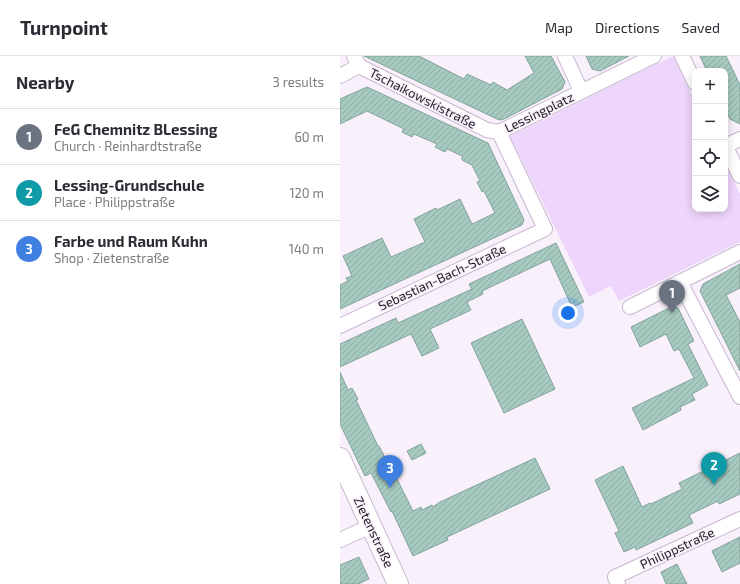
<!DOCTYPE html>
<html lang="en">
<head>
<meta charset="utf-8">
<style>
	body { margin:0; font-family:"Exo 2",sans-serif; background:#f2f2f3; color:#2b2b33 }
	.controls { position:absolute; right:12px; top:12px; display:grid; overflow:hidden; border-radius:8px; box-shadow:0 2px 10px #0003 }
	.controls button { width:36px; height:36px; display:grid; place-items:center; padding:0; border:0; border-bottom:1px solid #e1e1e2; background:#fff; color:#2b2b33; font:20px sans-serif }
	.you { position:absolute; left:228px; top:257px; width:14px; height:14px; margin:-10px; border:3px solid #fff; border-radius:50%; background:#1a73e8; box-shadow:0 0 0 6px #1a73e833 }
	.badge { display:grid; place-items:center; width:26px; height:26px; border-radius:50%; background:#317363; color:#fff; font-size:13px; font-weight:700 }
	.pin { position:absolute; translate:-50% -33px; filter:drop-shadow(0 1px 2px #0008) }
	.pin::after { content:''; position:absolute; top:21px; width:14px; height:12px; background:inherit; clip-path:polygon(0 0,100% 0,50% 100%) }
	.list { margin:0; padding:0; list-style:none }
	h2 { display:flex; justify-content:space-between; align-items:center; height:52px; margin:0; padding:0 16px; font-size:17px }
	h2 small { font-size:13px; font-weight:400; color:#7c7c81 }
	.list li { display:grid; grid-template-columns:26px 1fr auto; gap:12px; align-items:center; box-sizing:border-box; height:56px; padding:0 16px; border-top:1px solid #e1e1e2 }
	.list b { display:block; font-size:15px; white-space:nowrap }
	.list p { margin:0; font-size:13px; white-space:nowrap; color:#7c7c81 }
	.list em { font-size:13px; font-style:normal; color:#7c7c81 }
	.icon { flex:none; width:22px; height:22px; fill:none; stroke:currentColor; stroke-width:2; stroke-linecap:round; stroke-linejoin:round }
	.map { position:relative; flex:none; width:400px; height:528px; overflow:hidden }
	header { display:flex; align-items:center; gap:24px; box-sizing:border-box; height:56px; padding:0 20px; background:#fff; border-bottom:1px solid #e1e1e2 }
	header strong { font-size:19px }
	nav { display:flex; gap:22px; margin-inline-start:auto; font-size:14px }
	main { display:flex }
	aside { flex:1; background:#fff }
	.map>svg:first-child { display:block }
	.green { fill:#eed5fb }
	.building { fill:url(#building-hatch); stroke:#82a399 }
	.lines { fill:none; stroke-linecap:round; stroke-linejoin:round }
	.street-casing { stroke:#c7b7d0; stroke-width:16 }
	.secondary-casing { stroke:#c7b7d0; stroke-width:22 }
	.street { stroke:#fff; stroke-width:14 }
	.secondary { stroke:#fff; stroke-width:20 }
	.labels { text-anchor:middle; stroke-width:3; stroke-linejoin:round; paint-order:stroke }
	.street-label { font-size:13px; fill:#201a23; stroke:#f8f1fb }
</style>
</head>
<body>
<header>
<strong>Turnpoint</strong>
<nav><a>Map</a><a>Directions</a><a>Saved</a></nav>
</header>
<main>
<aside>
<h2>Nearby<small>3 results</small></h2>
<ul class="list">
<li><span class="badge" style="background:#6b7280">1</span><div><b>FeG Chemnitz BLessing</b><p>Church · Reinhardtstraße</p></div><em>60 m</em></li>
<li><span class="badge" style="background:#0f9aa8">2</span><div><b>Lessing-Grundschule</b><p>Place · Philippstraße</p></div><em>120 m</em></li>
<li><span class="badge" style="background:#3f7fe0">3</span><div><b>Farbe und Raum Kuhn</b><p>Shop · Zietenstraße</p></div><em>140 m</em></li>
</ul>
</aside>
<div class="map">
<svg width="400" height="528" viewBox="0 0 400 528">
	<defs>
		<pattern id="building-hatch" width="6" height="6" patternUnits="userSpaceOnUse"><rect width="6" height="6" fill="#a7cac0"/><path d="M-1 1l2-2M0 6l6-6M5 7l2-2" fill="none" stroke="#8fada5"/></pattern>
	</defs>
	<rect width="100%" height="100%" fill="#f8f1fb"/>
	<path class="green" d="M333,0L355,45V153H385V107L400,138V186L279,245L271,230L249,241L170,80Z"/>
	<g class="building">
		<path d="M24,0H79L124,23L127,18L151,29L153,26L167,34L194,17L185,0H211L225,26L222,33L164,63L160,64L157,63Z"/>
		<path d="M246,0H289L260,15L252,13Z"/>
		<path d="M360,0H386L400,29V68L390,63L385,52V15H367Z"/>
		<path d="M27,31L148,87L184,164L182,169L0,253V229L8,225L6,222L12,220L3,200L42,182L51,201L85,186L74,163L96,152L97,154L120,143L132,168L155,157L144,135L142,136L137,126L140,125L132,109L122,104V100L107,93L105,96L95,91L97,88L74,78L72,81L62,76L64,73L27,55L0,68V43Z"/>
		<path d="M216,187L244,246L232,251L210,203L142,235L143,238L127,246L131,254L90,273L99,292L82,300L71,278L0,311V288L56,262L58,267L132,233L129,228Z"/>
		<path d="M400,208V232L386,239L400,266V315L360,235L363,228Z"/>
		<path d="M333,250L338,252L354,285L348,288L368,329L352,338L355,344L340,351L341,354L303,374L292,352L354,322L339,293L334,295L326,278L300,291L291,271Z"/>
		<path d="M182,263L215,333L164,357L131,287Z"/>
		<path d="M0,316L8,334L12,332L18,343L16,344L38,390H39L49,409H50L73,455L81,451L82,454L92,449L93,451L100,446L195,402L210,433L107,481L108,484L73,500L52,455L51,456L31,417L25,420L0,368Z"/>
		<path d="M81,388L86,397L72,404L67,395Z"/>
		<path d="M400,397V438L379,448L378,445L349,459L353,467L296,494L295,491L284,496L275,477L279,475L255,424L283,410L302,451L310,447L311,448L342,433L339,427Z"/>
		<path d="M400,481V507L382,516L372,495Z"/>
		<path d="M19,501L29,523L18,528H0V509Z"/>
		<path d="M337,508L347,528H326L321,516Z"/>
	</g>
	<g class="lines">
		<g class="street-casing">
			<g id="street">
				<path d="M14,0L19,10L147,74L159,76"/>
				<path d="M225,0L241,35"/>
				<path d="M342,0L355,27"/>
				<path d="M0,20L19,10"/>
				<path d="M159,76L314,0"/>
				<path d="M385,89L400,120"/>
				<path d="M385,90L400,83"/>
				<path d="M340,226L400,341"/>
				<path d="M290,251L400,196"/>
				<path d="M0,270L205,173L159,76"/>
				<path d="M0,484L31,470"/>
				<path d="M278,528L275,521L400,463"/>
			</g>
		</g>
		<g class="secondary-casing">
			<path id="secondary" d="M0,402L58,528"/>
		</g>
		<use href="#street" class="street"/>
		<use href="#secondary" class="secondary"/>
	</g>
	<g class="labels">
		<g class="street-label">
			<text transform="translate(83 42) rotate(27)" y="5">Tschaikowskistraße</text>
			<text transform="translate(199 56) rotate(-26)" y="5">Lessingplatz</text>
			<text transform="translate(102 221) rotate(-25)" y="5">Sebastian-Bach-Straße</text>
			<text transform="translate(34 476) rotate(65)" y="5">Zietenstraße</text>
			<text transform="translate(337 492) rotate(-25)" y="5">Philippstraße</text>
		</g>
	</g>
</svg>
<div class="controls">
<button>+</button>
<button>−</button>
<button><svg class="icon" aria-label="locate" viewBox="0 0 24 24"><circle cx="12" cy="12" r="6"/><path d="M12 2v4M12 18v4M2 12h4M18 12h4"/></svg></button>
<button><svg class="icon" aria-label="layers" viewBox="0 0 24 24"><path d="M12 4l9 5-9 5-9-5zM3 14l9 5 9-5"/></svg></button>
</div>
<div class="you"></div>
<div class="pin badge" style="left:332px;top:257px;background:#6b7280">1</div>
<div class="pin badge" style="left:374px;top:429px;background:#0f9aa8">2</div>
<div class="pin badge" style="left:50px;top:432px;background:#3f7fe0">3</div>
</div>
</main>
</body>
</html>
